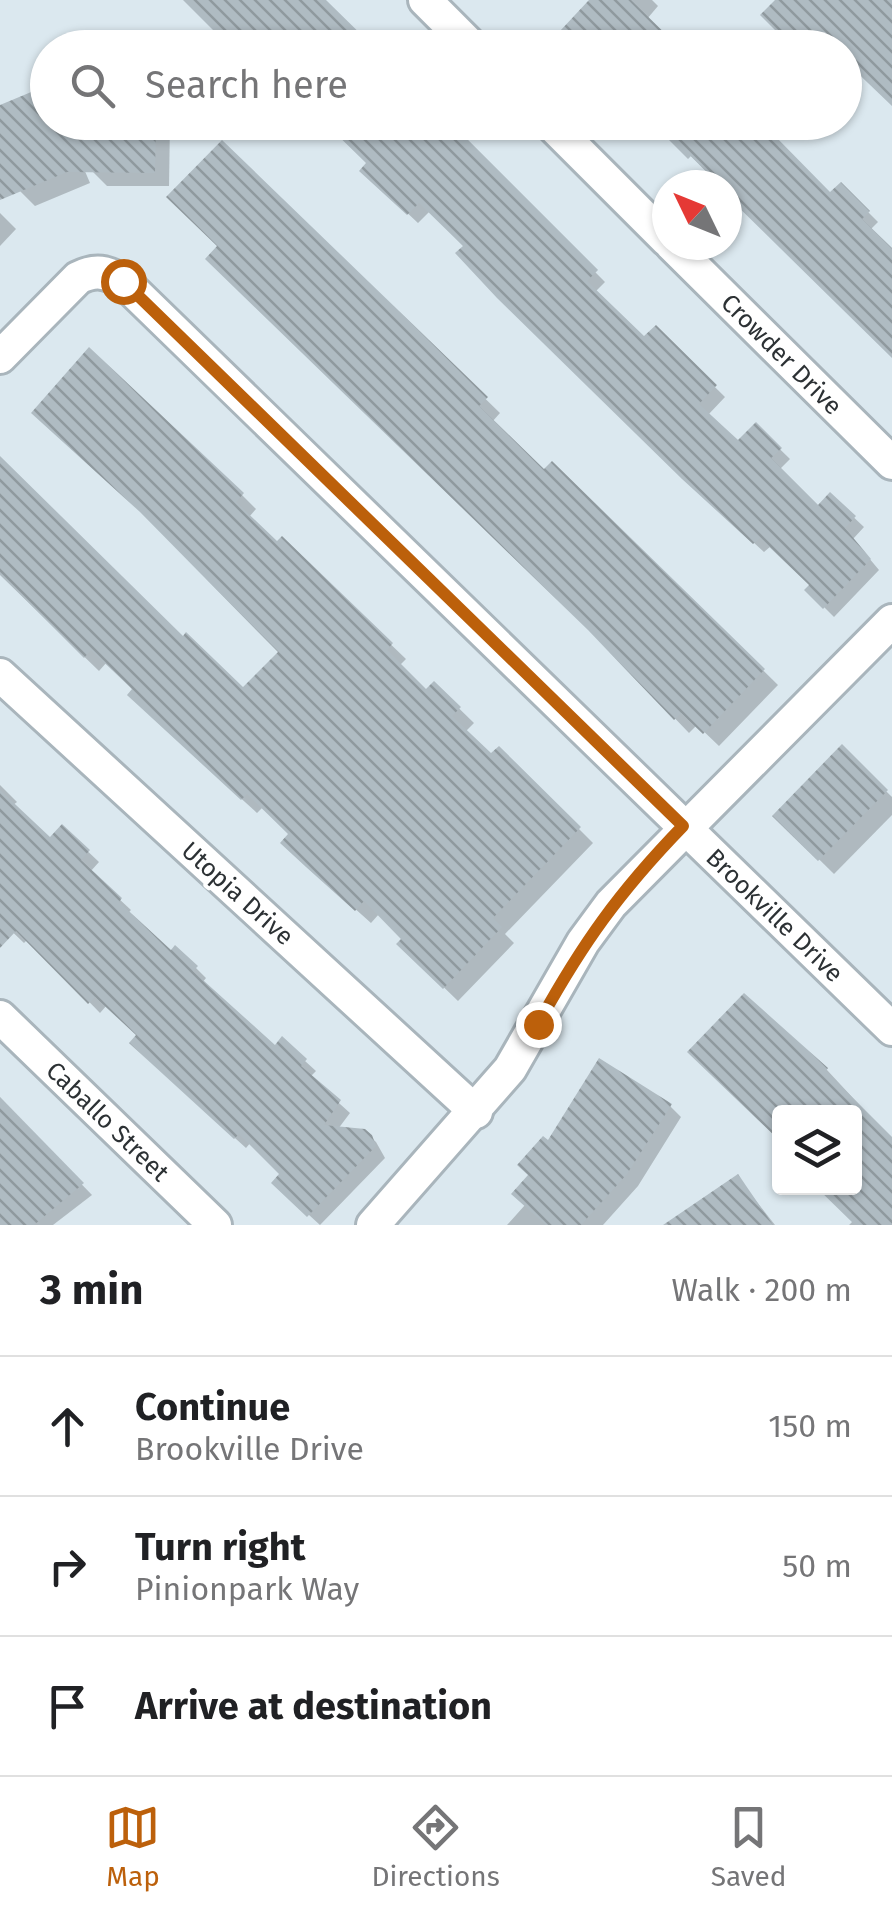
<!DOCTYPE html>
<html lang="en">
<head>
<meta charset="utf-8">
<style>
	body { margin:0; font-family:"Fira Sans",sans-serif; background:#f6f6f6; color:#202124 }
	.controls { position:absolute; right:30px; bottom:30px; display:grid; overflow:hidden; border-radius:10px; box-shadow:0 2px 8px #0004 }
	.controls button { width:90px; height:90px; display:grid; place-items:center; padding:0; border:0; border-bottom:2px solid #e0e0e0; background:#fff; color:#202124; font:50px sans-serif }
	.compass { position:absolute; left:652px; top:170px; width:90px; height:90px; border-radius:50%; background:#fff; box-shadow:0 2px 8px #0004; rotate:313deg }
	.stop { position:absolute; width:30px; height:30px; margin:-22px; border:8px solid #bc600b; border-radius:50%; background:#fff }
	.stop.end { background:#bc600b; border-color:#fff; box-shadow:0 2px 10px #0008 }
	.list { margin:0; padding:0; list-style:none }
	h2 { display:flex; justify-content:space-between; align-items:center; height:130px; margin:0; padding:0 40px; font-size:42px }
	h2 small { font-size:32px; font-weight:400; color:#757577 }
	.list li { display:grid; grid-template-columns:65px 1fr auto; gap:30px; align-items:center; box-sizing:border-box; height:140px; padding:0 40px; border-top:2px solid #e0e0e0 }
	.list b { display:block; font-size:38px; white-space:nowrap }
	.list p { margin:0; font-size:32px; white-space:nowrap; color:#757577 }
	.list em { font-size:32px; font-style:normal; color:#757577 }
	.icon { flex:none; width:55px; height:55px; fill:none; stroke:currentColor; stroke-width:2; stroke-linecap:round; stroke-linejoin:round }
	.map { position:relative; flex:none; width:892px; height:1225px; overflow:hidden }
	.search { position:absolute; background:#fff; box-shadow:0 2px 8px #0004; left:30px; right:30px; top:30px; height:110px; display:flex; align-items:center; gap:25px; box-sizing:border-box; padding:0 35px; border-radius:55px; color:#757577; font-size:38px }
	.sheet { height:550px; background:#fff }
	nav { display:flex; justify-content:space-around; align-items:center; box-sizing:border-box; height:140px; border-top:2px solid #e0e0e0; background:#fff; font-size:28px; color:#757577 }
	nav a { display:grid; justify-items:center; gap:5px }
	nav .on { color:#bc600b }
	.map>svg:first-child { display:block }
	.shadow { fill:#0003 }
	.building { fill:url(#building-back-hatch) }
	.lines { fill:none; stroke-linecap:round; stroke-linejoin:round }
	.minor-casing { stroke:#a9b5bc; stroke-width:38 }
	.minor { stroke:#fff; stroke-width:32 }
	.route { stroke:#bc600b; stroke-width:12 }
	.labels { text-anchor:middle; stroke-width:8; stroke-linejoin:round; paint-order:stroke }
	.street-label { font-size:25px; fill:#2c3134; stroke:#fff }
</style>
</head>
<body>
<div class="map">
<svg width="892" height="1225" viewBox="0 0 892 1225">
	<defs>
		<pattern id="building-back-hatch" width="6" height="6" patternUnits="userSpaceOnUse" patternTransform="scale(2.5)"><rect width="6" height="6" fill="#afbbc2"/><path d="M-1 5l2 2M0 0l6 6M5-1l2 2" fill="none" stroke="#8f999e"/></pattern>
	</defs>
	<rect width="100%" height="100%" fill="#dbe8ef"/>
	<g class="shadow">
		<path d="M593,0H652L658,6L647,19Z"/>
		<path d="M693,39L701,48H685Z"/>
		<path d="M0,108L48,122H64L90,183L35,206L20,191L0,144Z"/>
		<path d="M93,122H170L169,186H107L92,171Z"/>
		<path d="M656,122L831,196L841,185L878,222L870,230L892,251V354L727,192V185H720Z"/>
		<path d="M449,125L605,282L595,292L645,340L656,329L725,397L708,415L739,444L756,426L790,459L779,470L818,509L831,496L864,527L853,539L879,570L834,617L807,590L812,585L771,546L764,552L695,489L430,211L418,223L372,180L370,163Z"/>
		<path d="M222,143L500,413L492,422L544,473L552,464L778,685L719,746L697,725L689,733L221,246Z"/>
		<path d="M0,213L16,229L0,246Z"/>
		<path d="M0,459L183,639L243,691L282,651L156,525L242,495L256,509L249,517L277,544L282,540L406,659L399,666L426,692L434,684L474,723L465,732L492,757L499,749L593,843L505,934L514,943L458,1001L399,944L404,939L379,914L371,923L324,881L291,834L263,807L257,813L191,753L107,662L99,671L0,575Z"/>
		<path d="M842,748L892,797V815L834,874L775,816Z"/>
		<path d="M0,785L17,802L13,805L50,840L62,827L99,862L90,872L131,910L128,913L171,953L196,968L206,978L202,983L275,1048L305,1061L316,1071L310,1077L350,1113L338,1129L364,1131L376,1142L385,1158L320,1225L274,1183L282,1174L251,1142L246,1148L171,1080L140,1035L107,1005L100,1013L28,939L24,943L0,920Z"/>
		<path d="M690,1052L827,1070L892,1140V1225H849L854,1220L821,1188H854V1112H780Z"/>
		<path d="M6,1106L92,1195L53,1225H0V1111Z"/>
		<path d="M670,1106L681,1117L638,1186L603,1225H507L525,1205L531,1176L548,1144Z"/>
		<path d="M738,1178L775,1225H695Z"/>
	</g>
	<g class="building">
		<path d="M183,0H326L375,48H200L215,32Z"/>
		<path d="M589,0H631L680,48H577L560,31Z"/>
		<path d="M775,0H892V106L844,60V48H793L760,15Z"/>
		<path d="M48,85V122H156L155,173L67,172L0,200V105Z"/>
		<path d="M324,122H450L598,270L587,281L644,336L656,325L717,385L699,404L738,440L756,422L782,448L771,458L818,505L830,492L856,516L845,528L871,559L823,609L804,590L809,585L760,538L753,544L682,479L497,298L455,253L463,246L419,203L407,215L359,171L366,163Z"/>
		<path d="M651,122H787L775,136L830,192L841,182L870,211L862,219L892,248V358L727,196V185H719L691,156L688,159Z"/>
		<path d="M222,140L488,397L479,406L544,469L552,461L765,669L703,734L681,713L674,720L588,630L205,259L217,246L166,197Z"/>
		<path d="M89,347L244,493L236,502L277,541L282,536L393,643L387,650L426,689L434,681L461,707L452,716L491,753L499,746L581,827L493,918L502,927L443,989L396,944L401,939L364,901L355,911L306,867L280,843L288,834L247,794L241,800L127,695L132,689L91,650L84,658L0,574V456L183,636L186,632L243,687L278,652L140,512L31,413Z"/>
		<path d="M842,744L888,790L818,861L772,816Z"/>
		<path d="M0,790L50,837L62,824L90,850L81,860L122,898L119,902L171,950L175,945L198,966L193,971L275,1045L282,1036L307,1059L301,1066L341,1100L324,1125L365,1129L372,1135L376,1146L307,1217L271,1183L279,1174L239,1134L234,1139L129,1043L136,1035L95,997L88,1004L16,931L0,948Z"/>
		<path d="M744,993L828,1068L826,1071L892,1137V1225H855L817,1188H854V1112H780V1141L687,1052Z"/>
		<path d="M599,1058L672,1104L627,1174L581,1225H546L511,1194L528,1175L517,1165L543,1136L548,1140Z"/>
		<path d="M0,1097L84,1183L34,1225H0Z"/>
		<path d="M738,1174L773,1225H663Z"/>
	</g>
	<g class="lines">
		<g class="minor-casing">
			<g id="minor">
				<path d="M425,0L473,48"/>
				<path d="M549,122L667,240"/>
				<path d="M672,245L892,463"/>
				<path d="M0,357L78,278C96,269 106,272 123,281L892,1029"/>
				<path d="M0,675L476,1112"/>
				<path d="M0,1017L215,1225"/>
				<path d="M373,1225L510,1069L583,942L611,904L892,621"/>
			</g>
		</g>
		<use href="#minor" class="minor"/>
	</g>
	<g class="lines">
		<path class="route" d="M123,281L683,826C619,892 582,944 538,1024"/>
	</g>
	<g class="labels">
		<g class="street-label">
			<text transform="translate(782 354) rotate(45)" y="9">Crowder Drive</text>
			<text transform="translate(238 893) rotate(42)" y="9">Utopia Drive</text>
			<text transform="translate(775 915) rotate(44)" y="9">Brookville Drive</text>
			<text transform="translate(108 1121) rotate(44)" y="9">Caballo Street</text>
		</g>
	</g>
</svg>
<div class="controls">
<button><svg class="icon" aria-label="layers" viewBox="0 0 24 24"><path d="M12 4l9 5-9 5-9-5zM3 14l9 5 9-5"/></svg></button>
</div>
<svg class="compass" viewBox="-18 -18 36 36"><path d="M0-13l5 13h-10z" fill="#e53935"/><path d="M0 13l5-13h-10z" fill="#757577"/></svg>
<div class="stop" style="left:123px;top:281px"></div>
<div class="stop end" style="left:538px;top:1024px"></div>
<div class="search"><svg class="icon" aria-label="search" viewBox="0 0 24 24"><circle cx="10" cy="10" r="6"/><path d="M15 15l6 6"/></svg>Search here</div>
</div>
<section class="sheet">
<h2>3 min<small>Walk · 200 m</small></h2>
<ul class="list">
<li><svg class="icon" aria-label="ahead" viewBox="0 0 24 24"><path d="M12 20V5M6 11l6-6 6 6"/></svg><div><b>Continue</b><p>Brookville Drive</p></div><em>150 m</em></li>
<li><svg class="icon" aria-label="right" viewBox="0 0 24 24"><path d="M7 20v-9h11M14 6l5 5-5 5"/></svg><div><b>Turn right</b><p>Pinionpark Way</p></div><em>50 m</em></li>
<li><svg class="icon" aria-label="arrive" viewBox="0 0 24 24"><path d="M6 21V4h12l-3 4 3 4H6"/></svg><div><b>Arrive at destination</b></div></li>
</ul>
</section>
<nav>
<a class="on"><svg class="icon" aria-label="map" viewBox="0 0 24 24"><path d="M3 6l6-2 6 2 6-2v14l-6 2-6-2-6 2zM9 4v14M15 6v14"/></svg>Map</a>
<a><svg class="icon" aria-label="directions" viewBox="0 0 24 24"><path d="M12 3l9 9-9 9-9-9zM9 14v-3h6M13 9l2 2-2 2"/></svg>Directions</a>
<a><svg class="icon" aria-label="saved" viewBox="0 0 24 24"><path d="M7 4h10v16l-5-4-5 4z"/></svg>Saved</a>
</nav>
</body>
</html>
